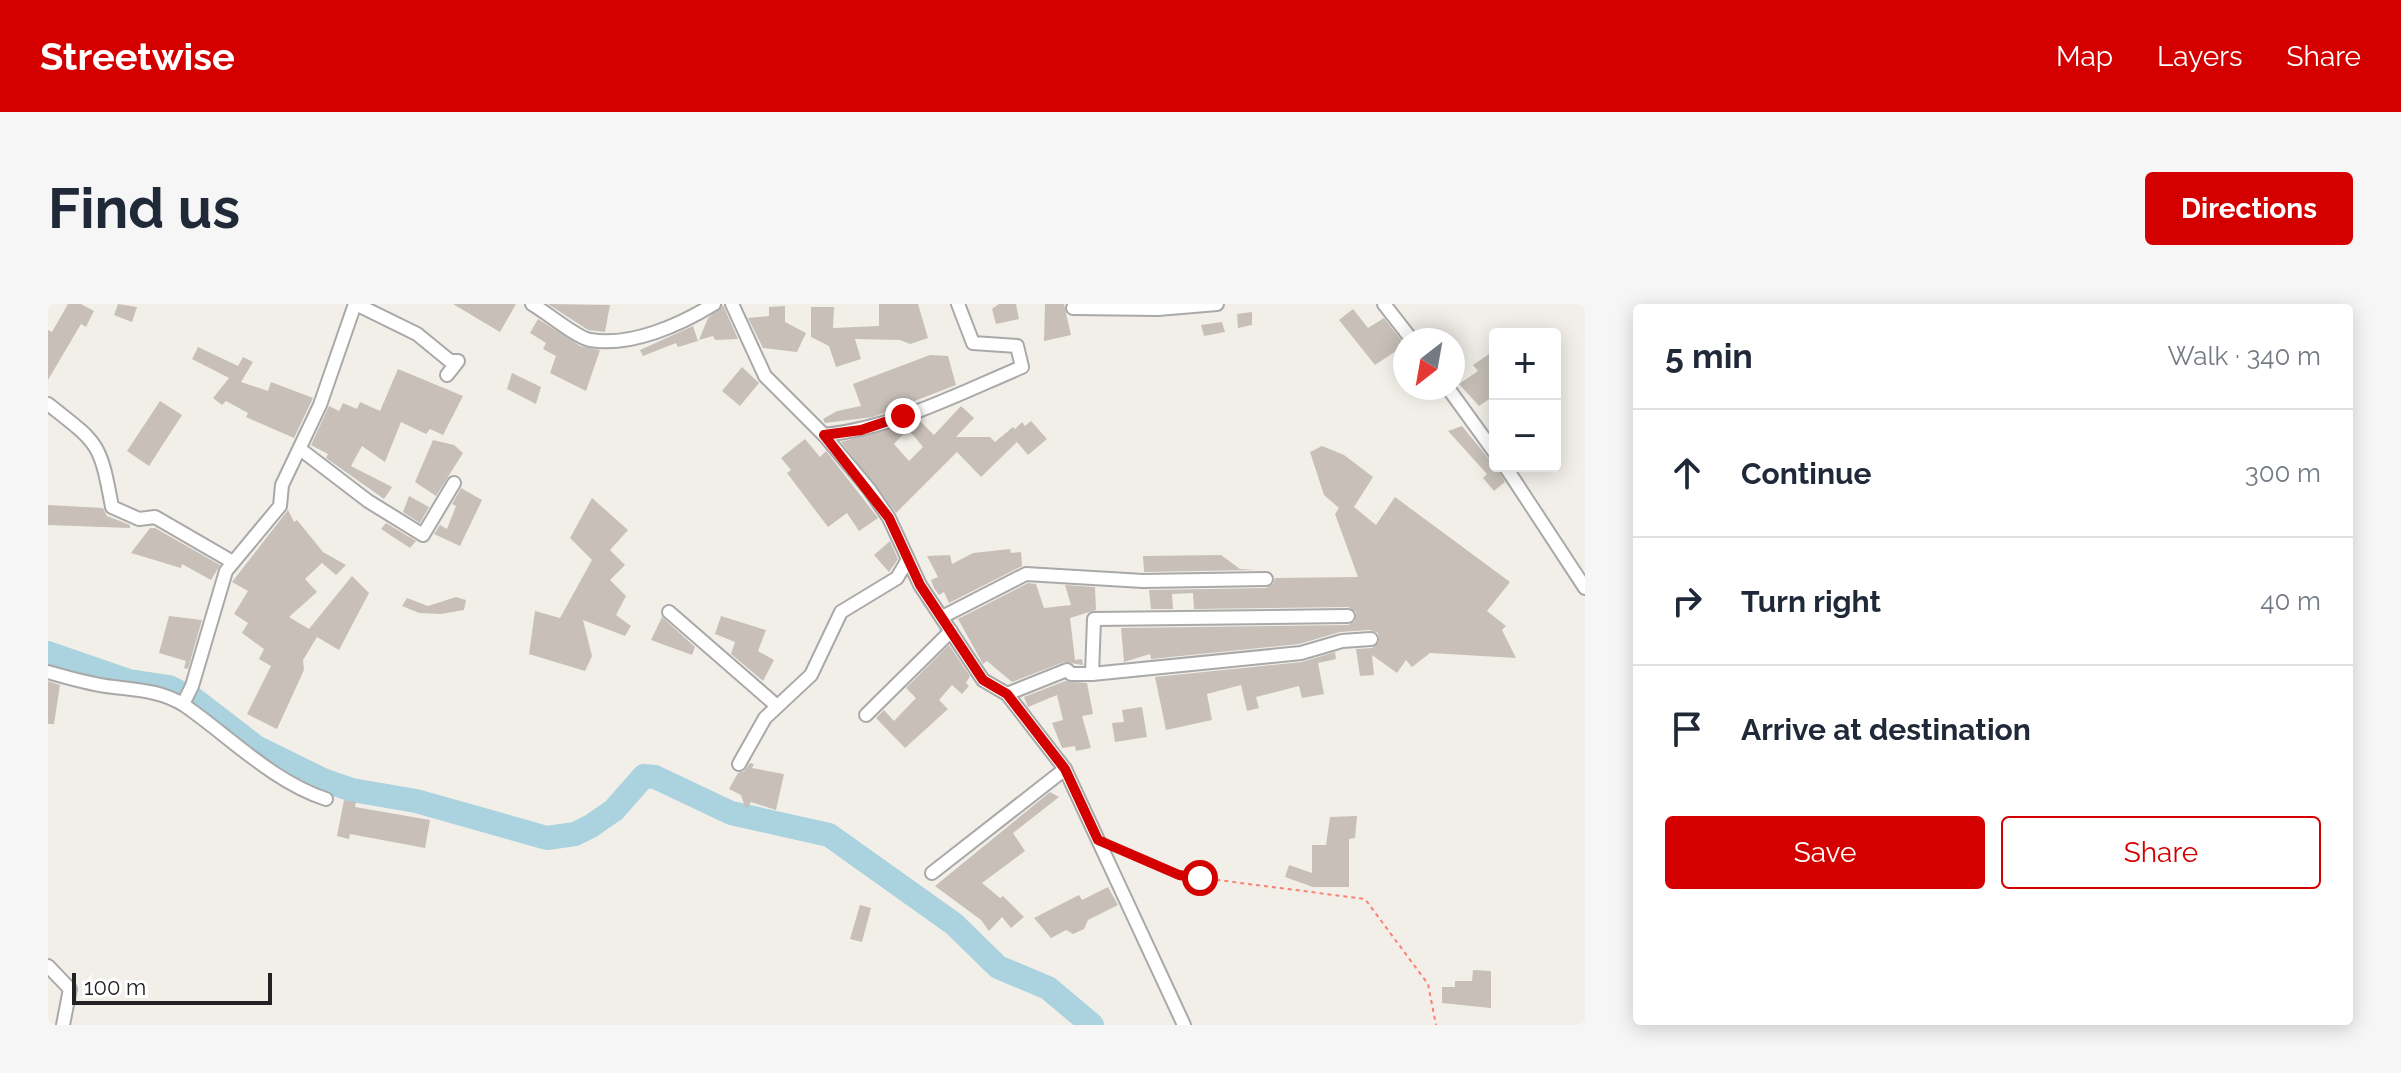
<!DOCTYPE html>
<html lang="en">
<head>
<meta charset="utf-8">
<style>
	body { margin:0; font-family:Raleway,sans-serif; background:#f6f6f7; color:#1f2937 }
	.controls { position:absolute; right:24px; top:24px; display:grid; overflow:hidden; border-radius:8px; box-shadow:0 4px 20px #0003 }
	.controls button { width:72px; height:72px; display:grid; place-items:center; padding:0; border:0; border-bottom:2px solid #e0e1e3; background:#fff; color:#1f2937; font:40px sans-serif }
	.compass { position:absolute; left:1345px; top:24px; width:72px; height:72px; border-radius:50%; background:#fff; box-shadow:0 4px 20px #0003; rotate:211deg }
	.scale { position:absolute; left:24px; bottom:20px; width:200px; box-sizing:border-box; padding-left:8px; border:4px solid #222; border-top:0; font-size:22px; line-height:28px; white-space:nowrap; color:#222; -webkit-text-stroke:6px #fff; paint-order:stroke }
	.stop { position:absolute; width:24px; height:24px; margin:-18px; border:6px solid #d40000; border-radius:50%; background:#fff }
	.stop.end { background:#d40000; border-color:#fff; box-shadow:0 2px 8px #0008 }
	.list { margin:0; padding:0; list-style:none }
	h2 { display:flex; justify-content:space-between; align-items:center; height:104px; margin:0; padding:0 32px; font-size:34px }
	h2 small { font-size:26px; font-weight:400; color:#747a83 }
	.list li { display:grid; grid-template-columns:52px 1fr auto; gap:24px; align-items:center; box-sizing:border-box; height:128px; padding:0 32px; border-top:2px solid #e0e1e3 }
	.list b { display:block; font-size:30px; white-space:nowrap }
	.list em { font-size:26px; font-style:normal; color:#747a83 }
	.actions { display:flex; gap:16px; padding:24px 32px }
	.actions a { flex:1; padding:18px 0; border:2px solid #d40000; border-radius:8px; text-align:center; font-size:28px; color:#d40000 }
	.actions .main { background:#d40000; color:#fff }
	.icon { flex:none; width:44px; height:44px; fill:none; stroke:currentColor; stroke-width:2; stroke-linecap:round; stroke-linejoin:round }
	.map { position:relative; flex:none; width:1537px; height:721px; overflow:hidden; border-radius:8px }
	header { display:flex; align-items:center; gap:48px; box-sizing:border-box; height:112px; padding:0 40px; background:#d40000; color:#fff }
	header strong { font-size:38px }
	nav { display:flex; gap:44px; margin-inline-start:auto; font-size:28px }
	.intro { display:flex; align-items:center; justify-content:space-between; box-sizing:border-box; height:192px; padding:0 48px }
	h1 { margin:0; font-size:56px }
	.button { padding:20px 36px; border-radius:8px; background:#d40000; color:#fff; font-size:28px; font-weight:700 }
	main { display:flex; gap:48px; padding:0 48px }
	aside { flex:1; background:#fff; border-radius:8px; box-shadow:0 4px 20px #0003 }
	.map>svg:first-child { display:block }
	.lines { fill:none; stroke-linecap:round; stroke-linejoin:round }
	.river { stroke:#aad3df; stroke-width:24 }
	.building { fill:#c7bfb8; fill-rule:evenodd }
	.minor-casing { stroke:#a9a9a9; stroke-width:16 }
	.path { stroke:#fa8072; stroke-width:2; stroke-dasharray:4 4; stroke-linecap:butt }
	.minor { stroke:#fff; stroke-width:12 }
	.route { stroke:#d40000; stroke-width:10 }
</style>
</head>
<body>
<header>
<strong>Streetwise</strong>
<nav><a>Map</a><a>Layers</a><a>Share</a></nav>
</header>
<div class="intro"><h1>Find us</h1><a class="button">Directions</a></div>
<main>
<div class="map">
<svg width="1537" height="721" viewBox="0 0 1537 721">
	<rect width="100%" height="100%" fill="#f2efe9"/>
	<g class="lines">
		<path class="river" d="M0,349L81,377L121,383L147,396L208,443L275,476L304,486L368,497L499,534L527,530L543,522L566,506L596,472L607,473L683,509L781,531L906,620L950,663L1000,684L1044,721"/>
	</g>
	<g class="building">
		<path d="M20,0H33L46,7L38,23L33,20L0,76V26L4,28Z"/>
		<path d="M70,0L89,3L84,18L66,11Z"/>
		<path d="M405,0H468L452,28Z"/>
		<path d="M500,0L562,1L557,28L540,26Z"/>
		<path d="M831,0H870L880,34L862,40L852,36L807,35L813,55L788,63L781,42L763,33V3H786L785,24L831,22Z"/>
		<path d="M951,0H968L971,15L948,20L944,5Z"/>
		<path d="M997,0H1016L1023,31L996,37Z"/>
		<path d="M675,1L690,35L667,36L665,32L651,36L660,14Z"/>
		<path d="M737,2V18L758,29L749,48L715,44L700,14L721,12V3Z"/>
		<path d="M1305,5L1320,24L1336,14L1357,41L1327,61L1291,16Z"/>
		<path d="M1204,8V21L1190,24L1189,10Z"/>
		<path d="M490,15L532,42L552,46L538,87L502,69L508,52L495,45L498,39L482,29Z"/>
		<path d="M1174,18L1177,28L1156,32L1153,21Z"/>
		<path d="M645,22L650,37L630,43L628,39L595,52L592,46Z"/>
		<path d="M150,43L190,62L195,53L205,58L193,78L220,87L223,78L265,94L246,134L198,113L200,109L178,97L174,101L165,94L181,74L144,55Z"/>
		<path d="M1447,46V91L1431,102L1411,80L1430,67L1425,61Z"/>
		<path d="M882,51L900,52L908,81L825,113L777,119L775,115L789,107L813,102L805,80Z"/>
		<path d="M694,63L711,79L692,102L674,87Z"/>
		<path d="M350,65L415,92L395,131L382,125L378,130L353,118L337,158L314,142L303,162L344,183L336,195L278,154L280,150L263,141L281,102L291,107L295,99L309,105L312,98L332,107Z"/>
		<path d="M464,69L493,83L488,100L459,85Z"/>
		<path d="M112,97L134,111L101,162L79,147Z"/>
		<path d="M913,102L926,114L908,133H942L947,138L965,123L967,125L974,118L977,122L983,117L999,135L980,151L969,138L933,173L909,148L848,209L793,138L871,116L886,131ZM860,125L875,143L861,157L846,140Z"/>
		<path d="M1414,122L1440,154L1447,158L1457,178L1446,187L1435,174L1439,170L1400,127Z"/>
		<path d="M757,135L772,153L778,147L830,214L811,227L799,209L780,223L739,169L743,166L733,154Z"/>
		<path d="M385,136L406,141L415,149L388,192L367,178Z"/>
		<path d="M1274,142L1296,151L1325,173L1306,203L1328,221L1347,193L1462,278L1439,307L1458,322L1454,326L1468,354L1382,349L1364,363L1358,356L1349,369L1324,351L1326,371L1312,372L1308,345L1324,344L1331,338L1330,329L1322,326L1292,328L1251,340L1103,355L1102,350L1076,358L1073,324L1300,321L1307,317L1308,308L1300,303L1146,305L1145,289L1124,290L1125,305H1103L1101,286L1218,284L1225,280L1227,274L1310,273L1287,210L1291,204L1276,191L1262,148Z"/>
		<path d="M413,184L434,196L412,242L386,230L392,221L399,225L408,202L404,200Z"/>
		<path d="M361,192L381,203L372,219L355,208Z"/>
		<path d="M544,194L580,226L562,246L577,261L562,276L578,292L568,311L583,322L577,332L535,316L544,352L537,367L481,350L487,307L512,314L544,256L522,234Z"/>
		<path d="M0,201L55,204L59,212L82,221V224L0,221Z"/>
		<path d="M240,206L246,218L249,216L275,248L298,261L288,271L274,259L257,275L269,288L241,313L261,325L304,272L321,289L291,346L269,333L255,356L256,366L229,425L199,410L223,362L211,355L216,345L194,329L200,319L186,310L200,287L184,278Z"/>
		<path d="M338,219L368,237L362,244L333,225Z"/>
		<path d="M102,224H107L172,261L163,276L134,260L133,264L83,249Z"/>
		<path d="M842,237L850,255L841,268L826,251Z"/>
		<path d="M962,245L963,249L973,248L974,262L901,299L896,288L891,291L886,284L883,276L890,273L879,252L902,251L904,260L925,249Z"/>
		<path d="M1173,251L1192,265L1208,266L1096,268L1095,252Z"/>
		<path d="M980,279L988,280L996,304L1023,301L1017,281L1047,283L1048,306L1022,314L1027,356L1034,355L1035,361L1016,358L964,378L939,357L935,360L910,315Z"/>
		<path d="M408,293L418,296L416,306L393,310L371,309L354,302L359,294L380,302Z"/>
		<path d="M121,312L154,316L140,365L136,364L138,357L111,349Z"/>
		<path d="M673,312L718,326L710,347L726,356L715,377L683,350L687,338L667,330Z"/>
		<path d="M614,313L647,343L644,351L603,336Z"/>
		<path d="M901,341L922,372L918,379L921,382L914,390L904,381L891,396L900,405L857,444L828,414L836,406L846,417L868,394L858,384Z"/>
		<path d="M1287,348L1288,355L1270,359L1276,390L1254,394L1251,382L1208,393L1211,404L1199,407L1193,381L1159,390L1164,416L1118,426L1107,373L1254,358Z"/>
		<path d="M0,377L12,381L6,420H0Z"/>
		<path d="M1017,377L1039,379L1045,410L1034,412L1043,444L1028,447L1027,442L1014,444L1004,419L1015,416L1009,391L980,403L976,393Z"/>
		<path d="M1094,403L1099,433L1067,438L1064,419L1076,418L1074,406Z"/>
		<path d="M702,459L706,460L704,464L736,470L728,506L703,498L698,506L693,491L681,485L690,469L696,467Z"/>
		<path d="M1002,488L1011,493L965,529L977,547L934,579L952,594L955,592L976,613L963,624L954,613L941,627L933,616L887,582Z"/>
		<path d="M296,496L308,498L307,503L382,516L377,544L302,530L301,535L289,532Z"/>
		<path d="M1309,512L1307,534L1301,535V583H1265L1237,573L1241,561L1264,569V541H1278L1282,513Z"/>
		<path d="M1060,583L1070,601L1040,616L1036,625L1025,630L1018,626L1003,634L986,614L1031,591L1034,596Z"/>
		<path d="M812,601L823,604L814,638L802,635Z"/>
		<path d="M1425,666L1443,667V704L1394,699V683H1407V677H1424Z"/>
	</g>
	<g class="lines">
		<g class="minor-casing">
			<g id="minor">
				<path d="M484,0C498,8 529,34 542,36C583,43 632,21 666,0"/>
				<path d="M684,0L717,72L776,131L821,185L841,214L872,281L935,376L959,390L1017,465L1136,721"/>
				<path d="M1336,0L1364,36"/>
				<path d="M310,1L369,30L402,57H410L399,71"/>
				<path d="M1025,4L1110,5L1169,0"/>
				<path d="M1400,84L1447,149"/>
				<path d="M0,100C51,140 52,138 64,203L91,215L107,213L183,257"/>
				<path d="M776,131C845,124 910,90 974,63L969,42L925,39L910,0"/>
				<path d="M252,145L320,197L375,231L406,179"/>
				<path d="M1457,162L1537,284"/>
				<path d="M621,308L729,402"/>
				<path d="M894,313L978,270L1095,277L1218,275"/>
				<path d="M0,368C21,374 44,381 66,383C90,386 114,387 136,401C181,432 225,478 278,495"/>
				<path d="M1044,370L1046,315L1300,312"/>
				<path d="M959,390L1019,366L1023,370H1044L1253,349L1294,337L1323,335"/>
				<path d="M135,400L144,382L178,267L232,202L234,181L272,101L307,0"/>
				<path d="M818,411L903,327"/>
				<path d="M691,460L717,414L763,371L793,308L849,274L859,257"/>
				<path d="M884,569L1017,465"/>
				<path d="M0,662L22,685L15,721"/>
			</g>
		</g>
		<path class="path" d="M1070,545L1131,571L1317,595L1380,680L1388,721"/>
		<use href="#minor" class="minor"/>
	</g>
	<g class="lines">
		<path class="route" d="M855,112L813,126L776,131L841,214L872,281L935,376L959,390L1017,465L1050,536L1131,571L1152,574"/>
	</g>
</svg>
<div class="controls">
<button>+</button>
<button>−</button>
</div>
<svg class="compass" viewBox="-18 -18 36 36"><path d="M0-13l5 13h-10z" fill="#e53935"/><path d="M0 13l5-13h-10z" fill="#747a83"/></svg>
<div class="scale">100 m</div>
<div class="stop" style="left:1152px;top:574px"></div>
<div class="stop end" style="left:855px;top:112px"></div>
</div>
<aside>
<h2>5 min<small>Walk · 340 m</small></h2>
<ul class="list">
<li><svg class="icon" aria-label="ahead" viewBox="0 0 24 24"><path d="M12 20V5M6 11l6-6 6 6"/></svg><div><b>Continue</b></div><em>300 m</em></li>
<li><svg class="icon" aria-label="right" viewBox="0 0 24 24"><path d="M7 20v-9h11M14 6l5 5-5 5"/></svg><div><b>Turn right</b></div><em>40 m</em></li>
<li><svg class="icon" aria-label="arrive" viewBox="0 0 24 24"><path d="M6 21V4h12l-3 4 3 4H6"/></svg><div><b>Arrive at destination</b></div></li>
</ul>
<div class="actions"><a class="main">Save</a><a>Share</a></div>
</aside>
</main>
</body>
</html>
